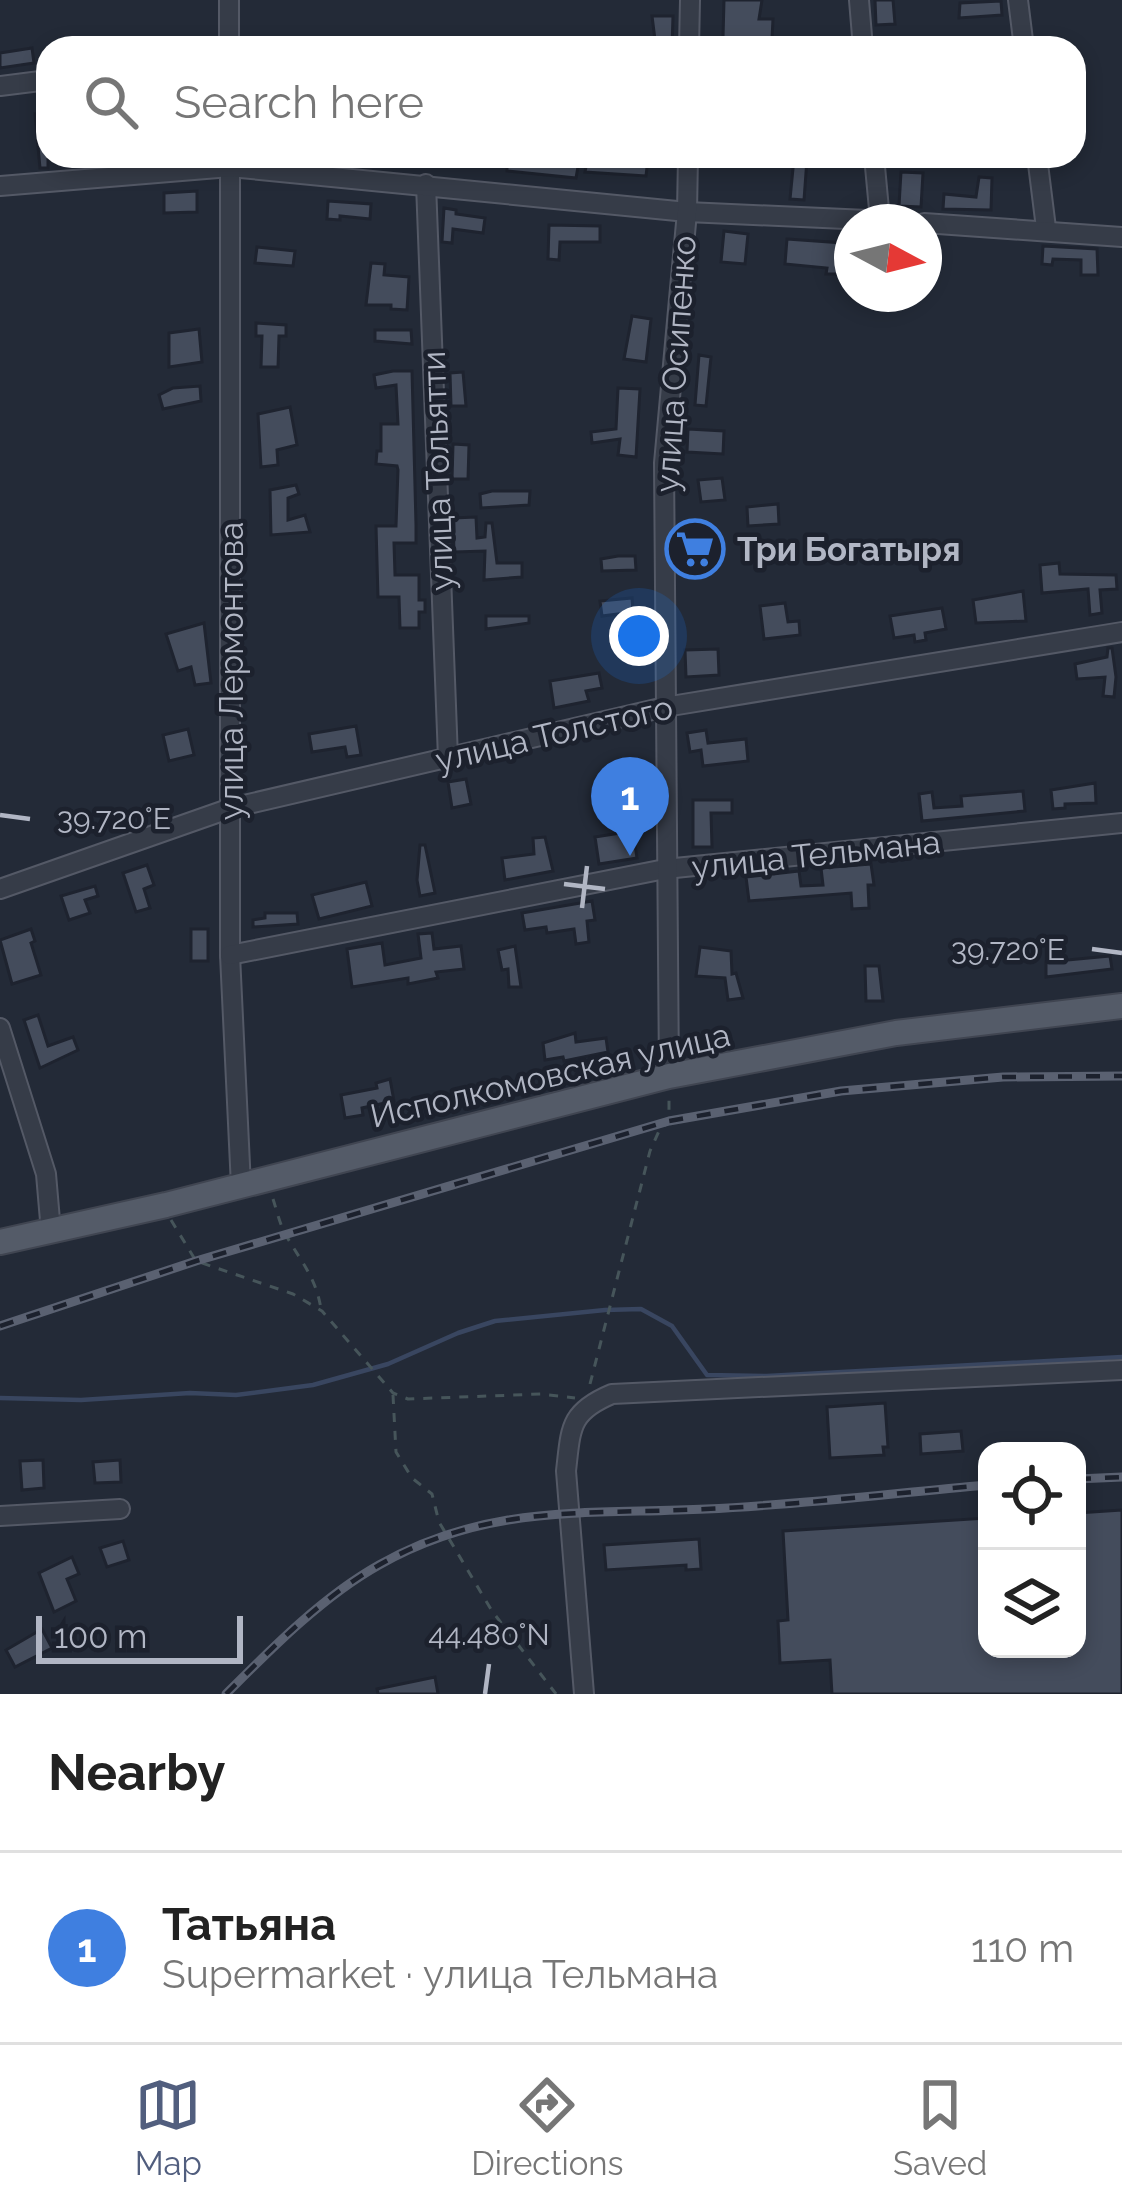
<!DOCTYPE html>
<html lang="en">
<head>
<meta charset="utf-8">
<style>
	body { margin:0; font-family:Raleway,sans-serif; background:#f2f2f2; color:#222 }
	.controls { position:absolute; right:36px; bottom:36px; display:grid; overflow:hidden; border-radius:24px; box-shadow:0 6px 18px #0003 }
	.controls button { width:108px; height:108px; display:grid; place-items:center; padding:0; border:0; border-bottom:3px solid #e0e0e0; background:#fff; color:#222; font:60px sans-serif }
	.compass { position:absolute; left:834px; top:204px; width:108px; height:108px; border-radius:50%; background:#fff; box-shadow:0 6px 18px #0003; rotate:97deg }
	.scale { position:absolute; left:36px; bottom:30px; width:207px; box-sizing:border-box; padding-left:12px; border:6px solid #b1b6c4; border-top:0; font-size:33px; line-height:42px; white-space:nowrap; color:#b1b6c4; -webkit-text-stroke:9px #1c212d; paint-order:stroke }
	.you { position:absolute; left:639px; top:636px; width:42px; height:42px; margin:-30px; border:9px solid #fff; border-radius:50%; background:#1a73e8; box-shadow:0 0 0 18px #1a73e833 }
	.badge { display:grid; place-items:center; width:78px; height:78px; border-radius:50%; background:#515e7e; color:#fff; font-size:39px; font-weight:700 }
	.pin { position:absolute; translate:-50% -99px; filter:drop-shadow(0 3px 6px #0008) }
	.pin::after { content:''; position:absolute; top:63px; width:42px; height:36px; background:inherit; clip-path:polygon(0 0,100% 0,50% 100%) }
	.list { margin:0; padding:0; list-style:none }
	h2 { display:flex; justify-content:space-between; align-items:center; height:156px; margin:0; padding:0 48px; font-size:51px }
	h2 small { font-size:39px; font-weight:400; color:#767676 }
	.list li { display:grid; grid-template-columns:78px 1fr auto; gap:36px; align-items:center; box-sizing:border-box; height:192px; padding:0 48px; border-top:3px solid #e0e0e0 }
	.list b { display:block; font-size:45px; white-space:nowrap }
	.list p { margin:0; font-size:39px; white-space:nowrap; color:#767676 }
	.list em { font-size:39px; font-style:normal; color:#767676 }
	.icon { flex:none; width:66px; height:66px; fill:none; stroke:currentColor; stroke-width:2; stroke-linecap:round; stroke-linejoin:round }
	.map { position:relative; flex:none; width:1122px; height:1694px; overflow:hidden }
	.search { position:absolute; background:#fff; box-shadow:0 6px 18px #0003; left:36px; right:36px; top:36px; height:132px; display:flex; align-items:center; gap:30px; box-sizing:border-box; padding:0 42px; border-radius:36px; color:#767676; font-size:45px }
	.sheet { height:348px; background:#fff }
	nav { display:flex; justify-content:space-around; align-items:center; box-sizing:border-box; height:168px; border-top:3px solid #e0e0e0; background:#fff; font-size:33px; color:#767676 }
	nav a { display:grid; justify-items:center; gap:6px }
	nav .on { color:#515e7e }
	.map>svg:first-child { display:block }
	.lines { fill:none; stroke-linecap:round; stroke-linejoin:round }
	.stream { stroke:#394660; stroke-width:4.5 }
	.building { fill:#444c5c; stroke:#1e232f; stroke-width:3 }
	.minor-casing { stroke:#545966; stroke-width:22 }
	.major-casing { stroke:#404551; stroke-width:28 }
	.path { stroke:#46555a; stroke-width:3; stroke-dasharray:9 9; stroke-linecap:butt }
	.minor { stroke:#363c48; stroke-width:18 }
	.major { stroke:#545b68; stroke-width:24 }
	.rail-casing { stroke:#5a6171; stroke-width:9 }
	.rail { stroke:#1c212d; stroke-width:4.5; stroke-dasharray:14; stroke-linecap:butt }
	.ticks { fill:none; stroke:#b1b6c4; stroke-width:4.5 }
	.labels { text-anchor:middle; stroke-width:9; stroke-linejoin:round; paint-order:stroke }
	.street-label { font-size:33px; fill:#b1b6c4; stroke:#1c212d }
	.poi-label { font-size:33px; font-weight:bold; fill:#b1b6c4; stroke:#1c212d; text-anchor:start }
	.ticks-label { font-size:30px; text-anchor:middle; fill:#b1b6c4; stroke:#1c212d; stroke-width:9; stroke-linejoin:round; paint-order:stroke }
</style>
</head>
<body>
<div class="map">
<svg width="1122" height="1694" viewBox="0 0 1122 1694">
	<rect width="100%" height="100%" fill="#232a37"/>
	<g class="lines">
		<path class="stream" d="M0,1398L81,1400L190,1393L236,1395L313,1385L388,1364L458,1333L495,1321L605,1310L641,1309L672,1326L707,1375L767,1376L1122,1357"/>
	</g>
	<g class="building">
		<path d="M724,0H762L759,19H773L772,39L723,38Z"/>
		<path d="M875,0H893L895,24L876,25Z"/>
		<path d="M1001,1L1002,15L959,18L960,3Z"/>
		<path d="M652,16H673L672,48H656Z"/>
		<path d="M32,48L34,63L0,68V53Z"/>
		<path d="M48,113V168H40L35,114Z"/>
		<path d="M507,156L579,161L576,178L507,171Z"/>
		<path d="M588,156L648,159L646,176L585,172Z"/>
		<path d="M794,158L807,159L804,200L790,199Z"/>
		<path d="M901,172L923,173L921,207L899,206Z"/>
		<path d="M979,177L992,178L991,210L943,209L944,194L976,197Z"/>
		<path d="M197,191V212L164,213V193Z"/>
		<path d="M328,201L371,204L370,219L340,216V220L327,219Z"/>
		<path d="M444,208L456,210V214L485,218L483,233L453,229L452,243L442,242Z"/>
		<path d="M549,225L600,226V242H560L559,260L548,259Z"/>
		<path d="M724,231L748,234L745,264L721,262Z"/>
		<path d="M787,239L843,243L841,274H826L827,268L785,264Z"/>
		<path d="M1043,246L1097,249L1098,275H1081V260L1053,259L1052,265L1042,264Z"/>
		<path d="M257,247L295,251L293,266L255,263Z"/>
		<path d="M371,263L385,264L384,275L409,277L407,310L391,309V305H366Z"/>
		<path d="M632,316L651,319L646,362L624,359Z"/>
		<path d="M256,323L286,325V336H279L278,367H261L262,336H256Z"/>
		<path d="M199,329L202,362L169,367V333Z"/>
		<path d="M375,330H411L412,344L375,341Z"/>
		<path d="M699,355L711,357L706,406L695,405Z"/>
		<path d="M393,371H412L416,525V543H394L395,575H419V600H425V612H419V628H400L399,597H378L376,526H396L398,470L397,466L376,464L377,451H381V424H398L396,385L376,388L374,375Z"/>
		<path d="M463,372L466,406H451L450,373Z"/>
		<path d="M200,386L201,401L163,409L159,395L173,388Z"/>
		<path d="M618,388L640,389L636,457L618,455L620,439L592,443L591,432L616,429Z"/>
		<path d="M290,407L297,445L277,450L278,465L261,467L258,414Z"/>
		<path d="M688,429L724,431L723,454L687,452Z"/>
		<path d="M453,444L469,445L468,479H452Z"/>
		<path d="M722,478L725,500L701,502L698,480Z"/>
		<path d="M296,485L299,494L288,498V520L305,515L310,532L271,535L270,490Z"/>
		<path d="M492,491H530L529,505L481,508L480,494Z"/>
		<path d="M778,504L779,524L748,526L747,507Z"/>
		<path d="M476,517L477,538L485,537L486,523H492L497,563H522V577L484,580L485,551L454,552L453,518Z"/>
		<path d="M685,535H708V558L685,559Z"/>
		<path d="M618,556H635L636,570L602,571L601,559Z"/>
		<path d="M1059,563L1060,574L1116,575L1117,589L1100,590L1102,613L1090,615L1088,589L1042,593L1040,565Z"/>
		<path d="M1023,591L1026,621L976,623L973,600Z"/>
		<path d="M632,598L635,636L620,637L618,614L602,616L600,601Z"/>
		<path d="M785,603L788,622L799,621L800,635L764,639L760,606Z"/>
		<path d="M942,608L946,629L925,633L926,640L915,642L914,635L894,638L890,616Z"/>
		<path d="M486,616H529V623L486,629Z"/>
		<path d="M204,623L211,683L195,685L191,667L178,671L166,634Z"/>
		<path d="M1108,648H1112L1116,677L1114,697L1103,696L1105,677L1077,679L1075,664L1107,657Z"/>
		<path d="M718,649L719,675L686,677L685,650Z"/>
		<path d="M599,673L602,688L586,691L589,701L554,708L550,681Z"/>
		<path d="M356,726L361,755L347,757L345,747L312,752L309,734Z"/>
		<path d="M188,729L194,755L169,761L163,735Z"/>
		<path d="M706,730L708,743L746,739L748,761L703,766L701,750L690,752L687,733Z"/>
		<path d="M466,779L471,804L452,808L448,782Z"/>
		<path d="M1095,783L1096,803L1065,804V808L1053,809L1051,790Z"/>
		<path d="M1023,791L1025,811L922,821L919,794L932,792L934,808L962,806L961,796Z"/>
		<path d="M693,800H732V813H711L712,847H693Z"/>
		<path d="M633,831L637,858L599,864L595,837Z"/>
		<path d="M545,837L553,871L505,880L502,858L534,854L533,838Z"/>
		<path d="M420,845H425L435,893L420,896L417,880Z"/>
		<path d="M871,864L874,885H868L869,908L852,909L851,893L749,901L746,877L799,871L801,886L823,885L821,868Z"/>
		<path d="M147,865L154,885L144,889L150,908L136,912L123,873Z"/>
		<path d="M366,882L372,906L319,919L312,895Z"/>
		<path d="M95,886L98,896L85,900L90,913L69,920L61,896Z"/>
		<path d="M592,901L595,920L587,921L589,942L576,944L574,929L547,933L546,927L525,930L522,913Z"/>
		<path d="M265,913H297L298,924L253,927V920L265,918Z"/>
		<path d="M31,929L35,941L31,943L41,975L12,984L0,940Z"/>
		<rect x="191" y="929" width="17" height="32"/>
		<path d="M432,933L434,949L461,946L464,969L436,972L438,978L408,984V978L352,987L347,949L382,943L385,965L421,958L418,934Z"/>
		<path d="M515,946L521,987H509L508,969L502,970L498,950Z"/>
		<path d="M700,947L731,951L732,974L736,973L743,998L728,1000L725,978L696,976Z"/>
		<path d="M1110,956L1112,969L1046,977V962Z"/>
		<path d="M865,966H879L883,1001H866Z"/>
		<path d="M38,1015L48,1046L73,1037L78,1050L40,1068L24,1020Z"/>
		<path d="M575,1033L576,1042L606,1038L608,1052L564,1061L563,1057L545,1060L543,1043Z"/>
		<path d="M390,1079L394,1101L362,1108L363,1115L345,1118L341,1095L377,1088L376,1083Z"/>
		<path d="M885,1403L888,1447H883L884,1455L830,1458L827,1407Z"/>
		<path d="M961,1431L963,1451L921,1454L920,1434Z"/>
		<path d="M43,1460L44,1488L22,1490L20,1461Z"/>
		<path d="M120,1460L121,1482L95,1483L93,1462Z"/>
		<path d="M1122,1510V1694H832L830,1660L780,1663L778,1621L788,1620L783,1531L987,1518V1649H1077V1513Z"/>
		<path d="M699,1539L701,1569L686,1570V1565L606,1570L604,1545Z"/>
		<path d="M123,1541L129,1560L107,1567L100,1548Z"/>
		<path d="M72,1557L79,1574L67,1579L76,1601L54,1612L39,1573Z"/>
		<path d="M42,1629L52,1648L15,1667L6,1650Z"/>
		<path d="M435,1677L438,1694H378L377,1689Z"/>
	</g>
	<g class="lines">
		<g class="minor-casing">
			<g id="minor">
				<path d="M229,0V48"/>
				<path d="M859,0L863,48"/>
				<path d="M1018,0L1024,48"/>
				<path d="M689,48L690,0"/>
				<path d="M0,86L48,80"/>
				<path d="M230,156V955L241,1186"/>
				<path d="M874,156L880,220"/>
				<path d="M1037,156L1046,228"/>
				<path d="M426,184L448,758"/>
				<path d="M0,186L230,167L687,212L912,222"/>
				<path d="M924,223L1122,237"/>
				<path d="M0,889L231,808L665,707L1122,632"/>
				<path d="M230,955L665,869L1122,823"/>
				<path d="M0,1028L46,1174L51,1232"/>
				<path d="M669,1076L664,463L687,212L688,156"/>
				<path d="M0,1516L120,1509"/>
				<path d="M584,1694L566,1471C571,1428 569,1412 612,1394L1122,1370"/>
			</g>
		</g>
		<g class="major-casing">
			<path id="major" d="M0,1242L166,1205L669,1076L896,1033L1122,1006"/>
		</g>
		<g class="path">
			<path d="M273,1199C277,1211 280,1226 287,1237C302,1263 316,1278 321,1309"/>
			<path d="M171,1220L196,1261L293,1294L322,1311L393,1393L408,1399L541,1394L575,1398"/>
			<path d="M590,1384L650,1151L659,1131L669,1121V1095"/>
			<path d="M393,1395L396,1452L412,1478L432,1494L439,1522L492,1611L556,1694"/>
		</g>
		<use href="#minor" class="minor"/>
		<use href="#major" class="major"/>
		<g class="rail-casing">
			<g id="rail">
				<path d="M0,1326L196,1261L669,1121L841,1091L1003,1077L1122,1076"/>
				<path d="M1077,1479L1122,1477"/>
				<path d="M226,1694C271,1649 322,1597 379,1565C488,1503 587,1515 706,1509C800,1505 894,1493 987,1485"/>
			</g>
		</g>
		<use href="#rail" class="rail"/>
	</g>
	<path class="ticks" d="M0,815L30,819M564,884L605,889M582,908L587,866M1092,949L1122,953M485,1694L489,1664"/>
	<defs>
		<g id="supermarket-ring" transform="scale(3)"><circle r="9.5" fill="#1c212d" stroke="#3f7fe0" stroke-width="1.5"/><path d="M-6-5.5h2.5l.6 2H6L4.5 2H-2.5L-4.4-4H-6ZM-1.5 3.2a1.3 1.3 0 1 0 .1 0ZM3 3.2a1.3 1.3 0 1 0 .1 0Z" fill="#3f7fe0"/></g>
	</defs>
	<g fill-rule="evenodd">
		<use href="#supermarket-ring" x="695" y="549"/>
	</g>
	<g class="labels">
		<g class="street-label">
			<text transform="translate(675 364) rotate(-86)" y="12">улица Осипенко</text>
			<text transform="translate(437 471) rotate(-92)" y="12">улица Тольятти</text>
			<text transform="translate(231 671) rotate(-90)" y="12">улица Лермонтова</text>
			<text transform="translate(554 733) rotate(-13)" y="12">улица Толстого</text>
			<text transform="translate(816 854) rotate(-6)" y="12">улица Тельмана</text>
			<text transform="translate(550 1075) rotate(-13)" y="12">Исполкомовская улица</text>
		</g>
		<g class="poi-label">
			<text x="737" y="561">Три Богатыря</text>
		</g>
	</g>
	<g class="ticks-label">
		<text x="114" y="829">39.720°E</text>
		<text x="1008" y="960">39.720°E</text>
		<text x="489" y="1645">44.480°N</text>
	</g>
</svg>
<div class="controls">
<button><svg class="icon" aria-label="locate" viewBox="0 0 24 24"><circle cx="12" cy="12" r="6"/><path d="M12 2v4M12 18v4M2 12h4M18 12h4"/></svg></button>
<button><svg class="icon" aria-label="layers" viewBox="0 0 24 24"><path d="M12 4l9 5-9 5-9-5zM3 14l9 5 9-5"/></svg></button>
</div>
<svg class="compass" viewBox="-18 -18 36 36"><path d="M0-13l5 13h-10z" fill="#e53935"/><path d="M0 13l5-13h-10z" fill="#767676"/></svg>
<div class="scale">100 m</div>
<div class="you"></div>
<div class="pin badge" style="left:630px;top:856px;background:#3f7fe0">1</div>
<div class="search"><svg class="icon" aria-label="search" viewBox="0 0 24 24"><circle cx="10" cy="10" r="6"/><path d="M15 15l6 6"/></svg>Search here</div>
</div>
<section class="sheet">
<h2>Nearby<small></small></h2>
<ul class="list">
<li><span class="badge" style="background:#3f7fe0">1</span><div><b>Татьяна</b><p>Supermarket · улица Тельмана</p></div><em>110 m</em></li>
</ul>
</section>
<nav>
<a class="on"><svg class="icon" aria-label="map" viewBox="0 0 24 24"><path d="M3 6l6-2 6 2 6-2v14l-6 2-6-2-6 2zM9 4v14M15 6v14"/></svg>Map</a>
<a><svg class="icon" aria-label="directions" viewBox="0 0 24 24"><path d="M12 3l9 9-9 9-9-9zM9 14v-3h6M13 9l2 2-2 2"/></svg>Directions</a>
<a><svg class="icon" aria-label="saved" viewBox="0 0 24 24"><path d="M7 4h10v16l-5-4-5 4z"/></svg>Saved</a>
</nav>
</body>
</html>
